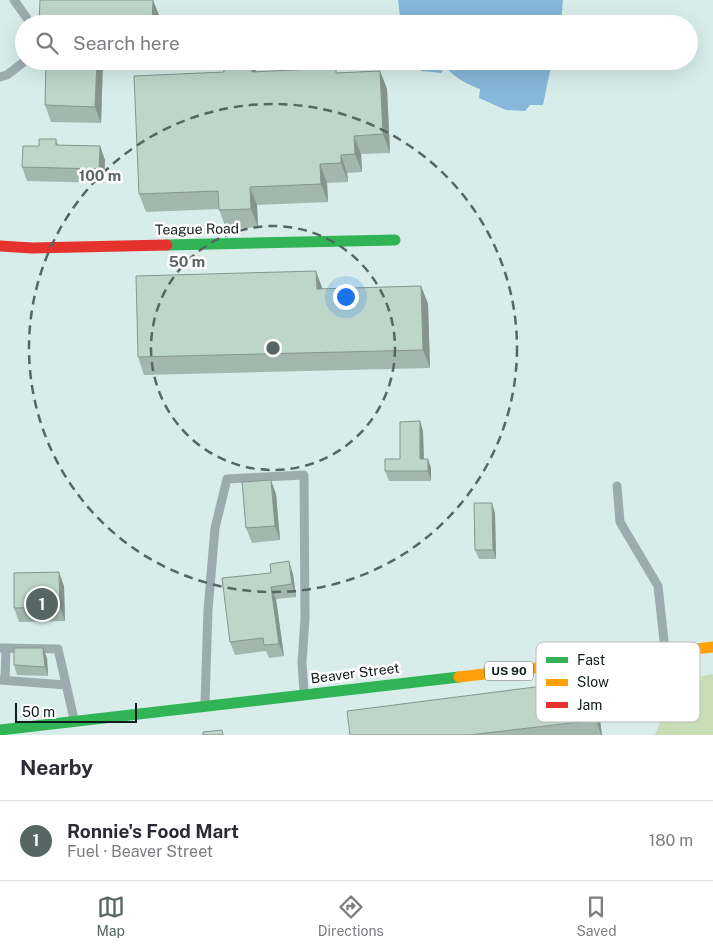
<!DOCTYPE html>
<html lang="en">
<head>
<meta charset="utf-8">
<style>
	body { margin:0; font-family:"Public Sans",sans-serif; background:#f7f7f7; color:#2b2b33 }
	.scale { position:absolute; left:15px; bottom:12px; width:122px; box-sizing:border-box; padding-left:5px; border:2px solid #0e1d1b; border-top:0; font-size:14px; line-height:18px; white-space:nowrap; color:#0e1d1b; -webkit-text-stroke:4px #fff; paint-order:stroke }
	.you { position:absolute; left:345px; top:296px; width:18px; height:18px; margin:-12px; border:4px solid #fff; border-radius:50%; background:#1a73e8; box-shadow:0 0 0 8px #1a73e833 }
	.badge { display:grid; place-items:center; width:32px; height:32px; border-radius:50%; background:#556663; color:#fff; font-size:16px; font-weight:700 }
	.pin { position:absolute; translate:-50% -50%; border:2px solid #fff; box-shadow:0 1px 5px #0006 }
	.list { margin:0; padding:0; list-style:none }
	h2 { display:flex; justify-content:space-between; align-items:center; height:65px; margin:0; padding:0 20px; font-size:21px }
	h2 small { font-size:16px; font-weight:400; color:#7c7c81 }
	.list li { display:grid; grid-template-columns:32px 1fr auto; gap:15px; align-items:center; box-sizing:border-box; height:80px; padding:0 20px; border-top:1px solid #e1e1e2 }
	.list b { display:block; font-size:19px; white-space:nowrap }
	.list p { margin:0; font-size:16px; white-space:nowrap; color:#7c7c81 }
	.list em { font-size:16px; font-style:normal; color:#7c7c81 }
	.icon { flex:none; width:28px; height:28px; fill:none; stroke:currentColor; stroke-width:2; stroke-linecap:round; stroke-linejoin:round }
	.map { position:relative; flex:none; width:713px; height:735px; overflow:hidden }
	.search { position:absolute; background:#fff; box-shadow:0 5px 20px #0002; left:15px; right:15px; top:15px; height:55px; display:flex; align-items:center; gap:12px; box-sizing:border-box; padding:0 18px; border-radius:28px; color:#7c7c81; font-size:19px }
	.sheet { height:145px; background:#fff }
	nav { display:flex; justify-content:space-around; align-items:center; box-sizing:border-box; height:70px; border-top:1px solid #e1e1e2; background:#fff; font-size:14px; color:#7c7c81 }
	nav a { display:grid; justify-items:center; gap:2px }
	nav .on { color:#556663 }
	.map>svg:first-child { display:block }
	.green { fill:#c8dcb6 }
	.water { fill:#87b7db }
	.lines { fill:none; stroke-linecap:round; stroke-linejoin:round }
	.lane { stroke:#9cacae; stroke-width:9 }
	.fast { stroke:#30b455; stroke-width:11 }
	.slow { stroke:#ff9f0a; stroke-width:11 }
	.jam { stroke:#e5322d; stroke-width:11 }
	.wall { fill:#a3b7ae }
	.shaded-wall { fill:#85958d }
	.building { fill:#bed5ca; stroke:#85958d }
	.ring { fill:none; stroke:#556663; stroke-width:2.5; stroke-dasharray:9 6 }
	.labels { text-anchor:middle; stroke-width:5; stroke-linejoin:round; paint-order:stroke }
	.shield { fill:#fff; stroke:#56615f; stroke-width:1 }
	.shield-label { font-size:12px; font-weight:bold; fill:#0e1d1b }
	.street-label { font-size:14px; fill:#0e1d1b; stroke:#fff }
	.key { fill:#fff; stroke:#b7bbbb; stroke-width:1 }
	.key-label { font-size:14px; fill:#0e1d1b }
	.centre { fill:#556663; stroke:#fff; stroke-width:2.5 }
	.ring-label { font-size:15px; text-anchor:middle; font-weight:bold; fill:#556663; stroke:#fff; stroke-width:5; stroke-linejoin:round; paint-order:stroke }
</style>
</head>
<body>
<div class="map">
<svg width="713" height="735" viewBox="0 0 713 735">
	<rect width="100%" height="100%" fill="#d8edea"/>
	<path class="green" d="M713,674V735H655L668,702L680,680Z"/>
	<g class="water">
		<path d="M398,0H563L561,24H401Z"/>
		<path d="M418,61H552L543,105H530L525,111L506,110L479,98L480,89C466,84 456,78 445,67L441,73L421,71Z"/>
	</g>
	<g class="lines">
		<g class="lane">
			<path d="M14,0L31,24"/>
			<path d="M0,77L7,75L25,61"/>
			<path d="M617,486L620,522L658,586L665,650"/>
			<path d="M0,648L58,649L74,719"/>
			<path d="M0,680L66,685"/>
			<path d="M5,680L6,648"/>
			<path d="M205,703L208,610L215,528L227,479L304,475L305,618L302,663L304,692"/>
		</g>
		<g class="fast">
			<path d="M167,245L395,240"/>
			<path d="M0,730L459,677"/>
		</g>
		<path class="slow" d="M459,677L713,647"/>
		<path class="jam" d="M0,246L32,248L167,245"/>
	</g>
	<g class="wall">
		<path d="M46,61H103L101,123L51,122L45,105Z"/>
		<path d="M380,71L387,89L390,153L361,154L362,172L347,173L348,182L327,183L328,202L257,205L258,227L226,229L219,209L146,212L139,194L257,72L338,73Z"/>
		<path d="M56,139L58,145L100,146L105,160L104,183L27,181L22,167L39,146Z"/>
		<path d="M421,286L428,304L430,368L144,375L138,357Z"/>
		<path d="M423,431L424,459L431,468V481H389L385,471L400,459Z"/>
		<path d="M276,494L280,540L252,543L246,528Z"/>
		<path d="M495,513L496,559H479L475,550Z"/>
		<path d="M271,573L293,574L296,597L276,599L284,656L269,658L266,651L235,655L230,642Z"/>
		<path d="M64,586L65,621L19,622L14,608Z"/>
		<path d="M47,658L48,676L17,675L14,665Z"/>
		<path d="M597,698L602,735H350Z"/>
	</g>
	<g class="shaded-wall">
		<path d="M153,0L159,15L158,24H152Z"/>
		<path d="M97,61H103L101,123L95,107Z"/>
		<path d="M252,61H253L258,76L252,72Z"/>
		<path d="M380,71L387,89L390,153L383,134Z"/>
		<path d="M354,136L361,154L362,172L355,154Z"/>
		<path d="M100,146L105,160L104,183L99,169Z"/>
		<path d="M341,155L347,173L348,182L341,163Z"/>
		<path d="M320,164L327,183L328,202L321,184Z"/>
		<path d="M250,187L257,205L258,227L251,209Z"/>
		<path d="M316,271L323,290L317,289Z"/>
		<path d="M421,286L428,304L430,368L423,350Z"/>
		<path d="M420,421L423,431L424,468L420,459Z"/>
		<path d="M428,459L431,468V481L428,471Z"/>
		<path d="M271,480L276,494L280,540L275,526Z"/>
		<path d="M492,503L495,513L496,559L493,550Z"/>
		<path d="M289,561L293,574L296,597L292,584Z"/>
		<path d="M59,572L64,586L65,621L60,607Z"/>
		<path d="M271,587L276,599L284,656L279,644Z"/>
		<path d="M43,648L47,658L48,676L45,667Z"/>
		<path d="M590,680L597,698L602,735H601L596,720Z"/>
	</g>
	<g class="building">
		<path d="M40,0H153L152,24H39Z"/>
		<path d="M46,61H97L95,107L45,105Z"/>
		<path d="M223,61H252V72L336,68V73L380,71L383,134L354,136L355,154L341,155V163L320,164L321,184L250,187L251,209L219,210L218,191L139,194L134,76L224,72Z"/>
		<path d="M39,139H56V145L100,146L99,169L22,167L23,146H39Z"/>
		<path d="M316,271L317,289L421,286L423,350L138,357L136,276Z"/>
		<path d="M420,421V459H428V471H385V459H400V422Z"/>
		<path d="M271,480L275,526L246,528L242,482Z"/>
		<path d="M474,503H492L493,550H475Z"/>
		<path d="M289,561L292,584L271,587L279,644L264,645L263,638L230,642L222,578L271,573L270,564Z"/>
		<path d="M59,572L60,607L14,608V573Z"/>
		<path d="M14,648H43L45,667L14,665Z"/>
		<path d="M590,680L596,720L470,735H350L347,711Z"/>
		<path d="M222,730L223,735H203V732Z"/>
	</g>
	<g class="ring">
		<circle cx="273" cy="348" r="122"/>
		<circle cx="273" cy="348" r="244"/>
	</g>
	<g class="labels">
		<rect class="shield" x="485" y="661.5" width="48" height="19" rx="4"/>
		<g class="shield-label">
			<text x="509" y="675">US 90</text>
		</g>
		<g class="street-label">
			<text transform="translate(197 229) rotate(-1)" y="5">Teague Road</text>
			<text transform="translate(355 673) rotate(-7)" y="5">Beaver Street</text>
		</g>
	</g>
	<rect x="536" y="642" width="164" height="80" rx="8" class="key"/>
	<rect x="546" y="657" width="22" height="6" fill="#30b455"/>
	<rect x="546" y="679" width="22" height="7" fill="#ff9f0a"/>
	<rect x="546" y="702" width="22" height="6" fill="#e5322d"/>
	<g class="key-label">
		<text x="577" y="665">Fast</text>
		<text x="577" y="687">Slow</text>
		<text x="577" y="710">Jam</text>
	</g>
	<circle cx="273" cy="348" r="8" class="centre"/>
	<g class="ring-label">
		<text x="100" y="181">100 m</text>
		<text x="187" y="267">50 m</text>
	</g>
</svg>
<div class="scale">50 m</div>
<div class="you"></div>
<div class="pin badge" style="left:42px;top:604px">1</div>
<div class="search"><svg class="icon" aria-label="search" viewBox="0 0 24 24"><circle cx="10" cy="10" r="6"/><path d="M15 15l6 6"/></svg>Search here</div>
</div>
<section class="sheet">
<h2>Nearby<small></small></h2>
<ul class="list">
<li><span class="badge">1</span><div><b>Ronnie's Food Mart</b><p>Fuel · Beaver Street</p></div><em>180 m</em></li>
</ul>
</section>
<nav>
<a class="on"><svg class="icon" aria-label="map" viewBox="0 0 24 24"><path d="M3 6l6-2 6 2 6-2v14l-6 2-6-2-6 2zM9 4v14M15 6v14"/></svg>Map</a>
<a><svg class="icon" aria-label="directions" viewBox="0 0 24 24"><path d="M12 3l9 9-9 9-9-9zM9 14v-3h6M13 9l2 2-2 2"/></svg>Directions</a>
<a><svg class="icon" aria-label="saved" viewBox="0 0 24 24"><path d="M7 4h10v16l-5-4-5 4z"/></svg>Saved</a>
</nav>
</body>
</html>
